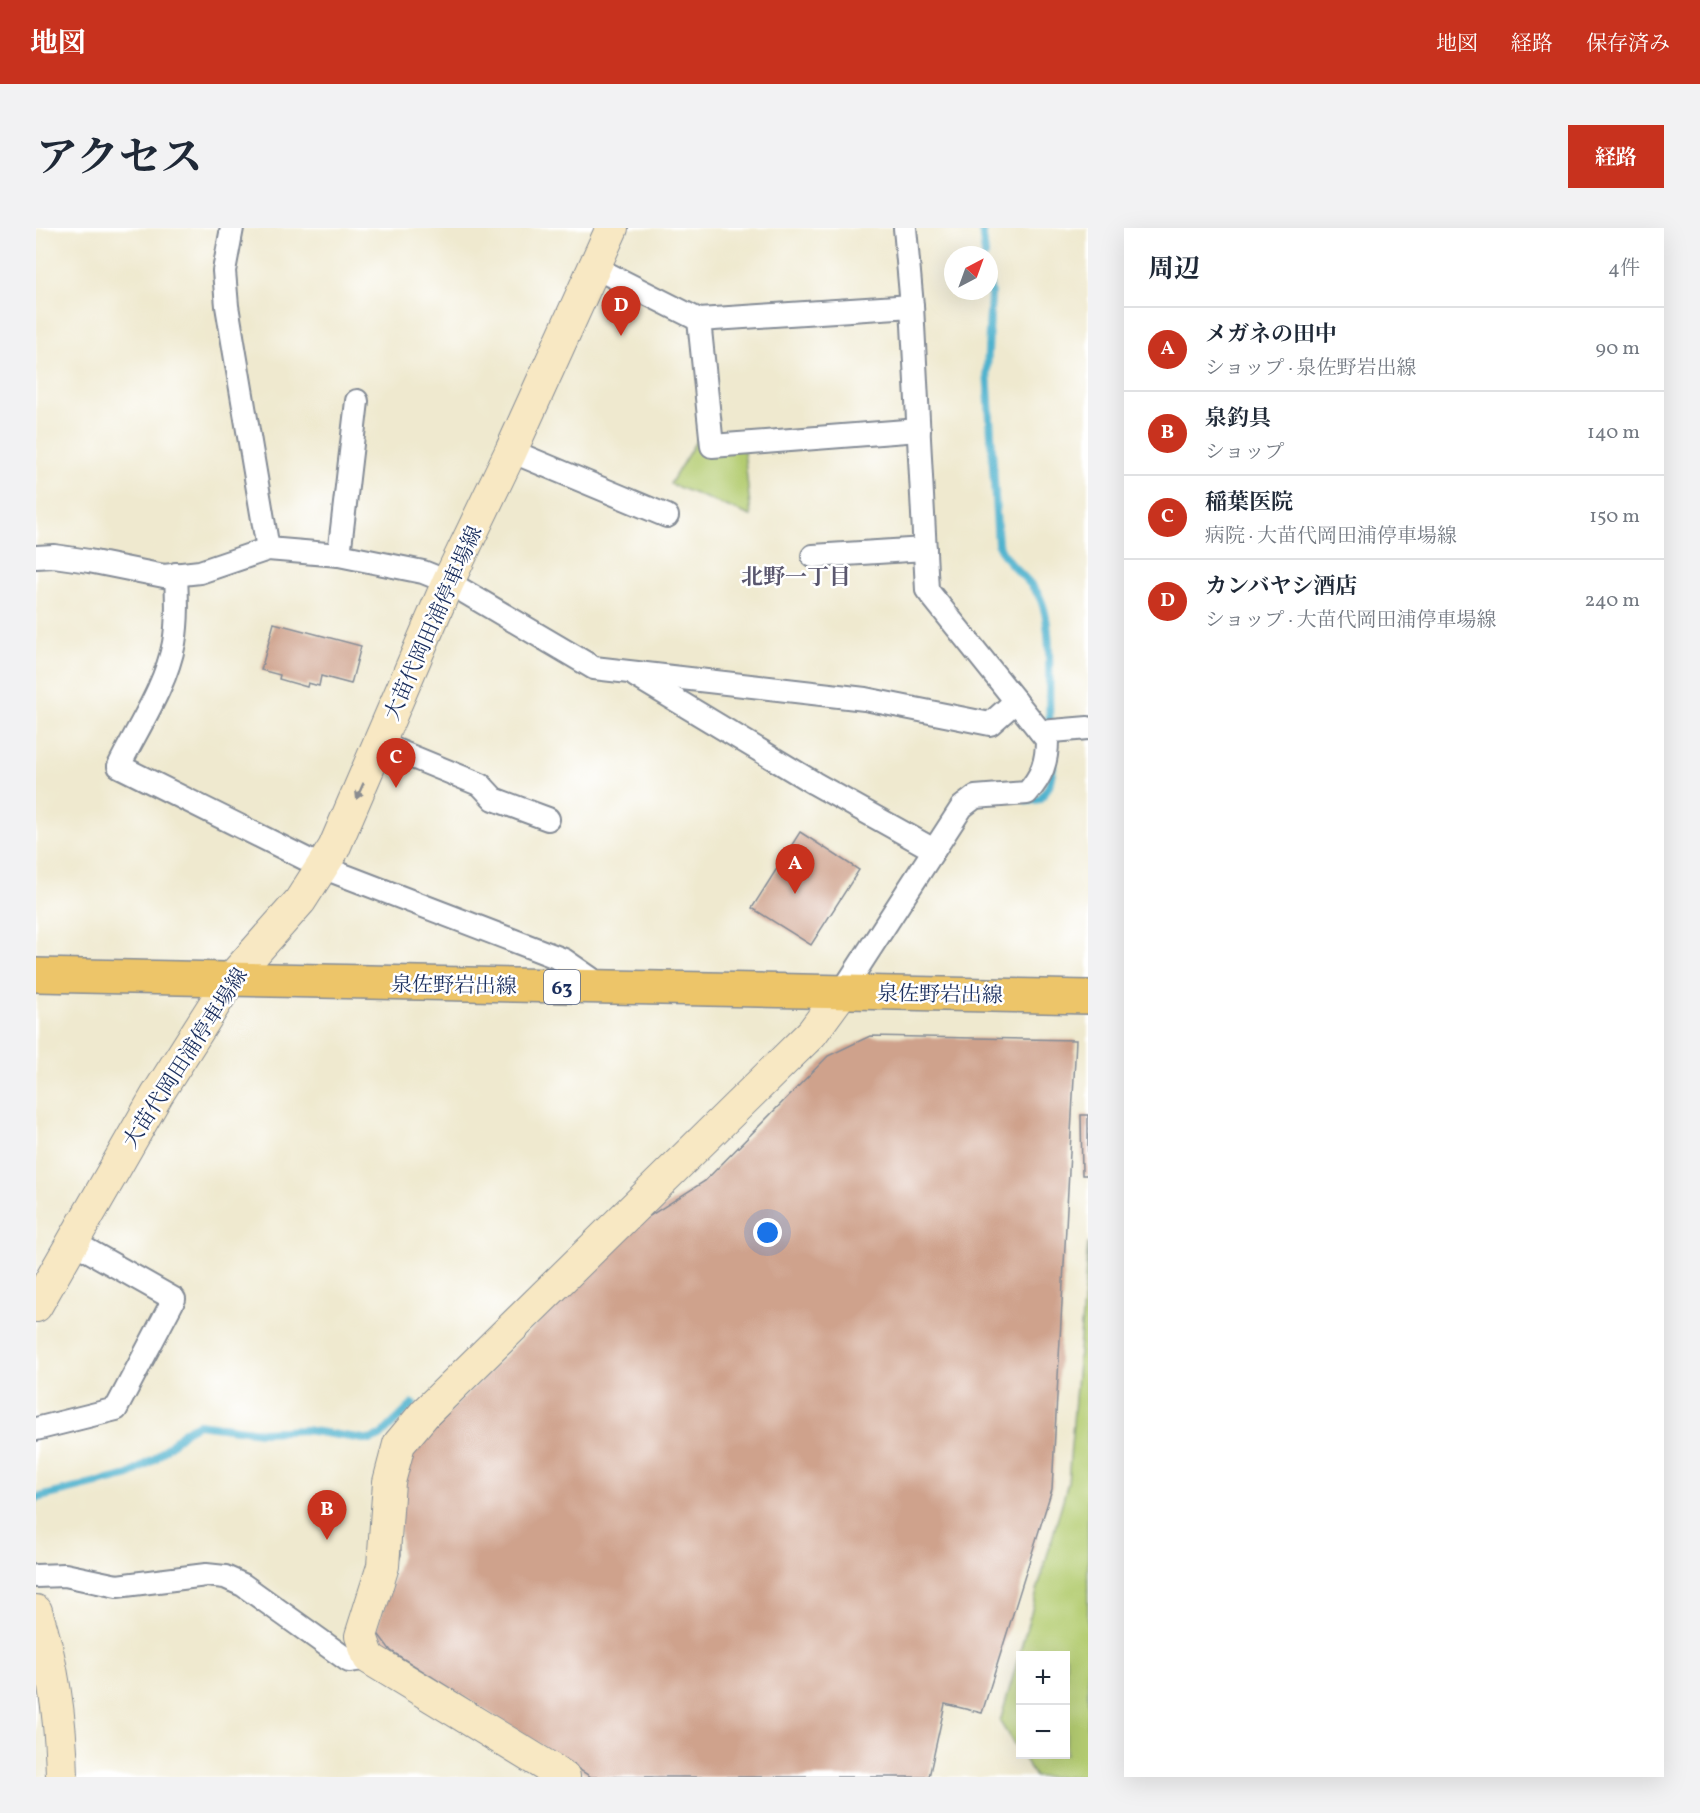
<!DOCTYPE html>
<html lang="ja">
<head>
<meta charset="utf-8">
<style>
	body { margin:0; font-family:Vollkorn,"Noto Serif JP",serif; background:#f2f2f3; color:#1f2937 }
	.controls { position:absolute; right:18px; bottom:18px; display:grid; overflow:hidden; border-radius:0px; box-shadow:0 6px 24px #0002 }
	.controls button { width:54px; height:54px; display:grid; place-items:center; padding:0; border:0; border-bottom:2px solid #e0e1e3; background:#fff; color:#1f2937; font:30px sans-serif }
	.compass { position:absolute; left:908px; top:18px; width:54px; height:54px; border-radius:50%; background:#fff; box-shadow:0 6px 24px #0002; rotate:41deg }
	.you { position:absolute; left:732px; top:1005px; width:21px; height:21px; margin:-15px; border:4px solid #fff; border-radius:50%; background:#1a73e8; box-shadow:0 0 0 9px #1a73e833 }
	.badge { display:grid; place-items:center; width:39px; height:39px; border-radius:50%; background:#c8321e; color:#fff; font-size:20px; font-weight:700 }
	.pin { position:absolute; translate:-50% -50px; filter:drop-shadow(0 2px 3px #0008) }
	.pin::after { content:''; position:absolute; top:32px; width:21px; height:18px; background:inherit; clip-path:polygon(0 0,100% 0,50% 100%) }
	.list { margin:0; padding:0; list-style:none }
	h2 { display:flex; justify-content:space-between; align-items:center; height:78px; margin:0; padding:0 24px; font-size:26px }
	h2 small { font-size:20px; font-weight:400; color:#747a83 }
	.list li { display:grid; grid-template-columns:39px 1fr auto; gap:18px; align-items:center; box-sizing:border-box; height:84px; padding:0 24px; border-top:2px solid #e0e1e3 }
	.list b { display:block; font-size:22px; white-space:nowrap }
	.list p { margin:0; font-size:20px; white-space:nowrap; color:#747a83 }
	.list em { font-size:20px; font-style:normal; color:#747a83 }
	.map { position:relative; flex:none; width:1052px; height:1549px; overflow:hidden; border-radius:0px }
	header { display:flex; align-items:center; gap:36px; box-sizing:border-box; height:84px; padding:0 30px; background:#c8321e; color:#fff }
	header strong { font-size:28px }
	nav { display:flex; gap:33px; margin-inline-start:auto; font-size:21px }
	.intro { display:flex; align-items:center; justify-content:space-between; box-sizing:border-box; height:144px; padding:0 36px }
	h1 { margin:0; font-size:42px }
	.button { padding:15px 27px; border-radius:0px; background:#c8321e; color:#fff; font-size:21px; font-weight:700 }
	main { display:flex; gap:36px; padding:0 36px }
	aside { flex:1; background:#fff; border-radius:0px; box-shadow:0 6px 24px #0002 }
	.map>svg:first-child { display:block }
	.green { fill:#b4cc71; stroke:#687e68; stroke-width:1.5 }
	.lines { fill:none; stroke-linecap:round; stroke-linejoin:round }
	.stream { stroke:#4fb2ce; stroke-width:8 }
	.building { fill:#cfa28c }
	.street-casing { stroke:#858c96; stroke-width:26 }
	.secondary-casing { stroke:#858c96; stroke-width:34 }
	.primary-casing { stroke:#858c96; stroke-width:36 }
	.street { stroke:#fff; stroke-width:22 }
	.secondary { stroke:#f8e8c3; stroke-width:32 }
	.primary { stroke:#edc569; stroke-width:33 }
	.oneway { fill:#8a8c90 }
	.labels { text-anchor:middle; stroke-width:5; stroke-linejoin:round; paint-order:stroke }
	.shield { fill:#fff; stroke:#5f6d8e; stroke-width:1.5 }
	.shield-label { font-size:20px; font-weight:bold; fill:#1b2f5e }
	.street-label { font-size:21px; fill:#1b2f5e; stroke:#fff }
	.neighbourhood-label { font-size:22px; font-weight:bold; fill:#5a576e; stroke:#fff }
</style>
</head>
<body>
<header>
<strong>地図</strong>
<nav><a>地図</a><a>経路</a><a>保存済み</a></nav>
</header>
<div class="intro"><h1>アクセス</h1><a class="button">経路</a></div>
<main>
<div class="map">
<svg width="1052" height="1549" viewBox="0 0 1052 1549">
	<rect width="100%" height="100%" fill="#fff"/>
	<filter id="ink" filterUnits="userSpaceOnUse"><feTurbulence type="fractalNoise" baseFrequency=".0167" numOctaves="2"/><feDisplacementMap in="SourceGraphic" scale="12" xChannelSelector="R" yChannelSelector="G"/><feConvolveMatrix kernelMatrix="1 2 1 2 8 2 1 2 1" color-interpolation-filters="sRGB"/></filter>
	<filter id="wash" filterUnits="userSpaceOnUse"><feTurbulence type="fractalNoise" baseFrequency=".008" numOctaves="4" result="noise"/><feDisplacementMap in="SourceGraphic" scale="24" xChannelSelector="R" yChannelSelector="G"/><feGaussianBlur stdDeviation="1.35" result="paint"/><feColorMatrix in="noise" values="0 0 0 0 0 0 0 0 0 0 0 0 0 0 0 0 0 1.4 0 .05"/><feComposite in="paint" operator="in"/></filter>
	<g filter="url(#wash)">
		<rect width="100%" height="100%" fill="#efe9cf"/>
		<g class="green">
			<path d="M665,205L708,222L715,288L634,256Z"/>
			<path d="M1052,1015V1549H999L985,1526H1030V1428H984V1526L964,1494L1032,1254Z"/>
		</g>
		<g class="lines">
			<g class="stream">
				<path d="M946,0L949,27"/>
				<path d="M953,52L955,66L951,143L962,316C971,338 990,347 1002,366C1019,393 1011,467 1014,500"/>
				<path d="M992,573L1004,571L1013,558L1017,539"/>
				<path d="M0,1270L93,1247L120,1230L149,1203L162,1196L225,1204L269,1202L334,1212L344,1208L377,1176"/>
			</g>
		</g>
		<g id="blocks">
			<g class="building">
				<path d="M238,395L325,418L315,456L285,448L283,458L272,455L271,459L243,451L244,447L225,442Z"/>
				<path d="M764,604L823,642L775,717L716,680Z"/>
				<path d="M834,808L1040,812L1016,1261L946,1485L909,1476L893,1549H555L355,1423L340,1403L365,1327L363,1264L372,1225L604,994L669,953L792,828Z"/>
				<path d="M1045,887H1052V947H1046Z"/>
			</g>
		</g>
	</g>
	<g filter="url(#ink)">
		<use href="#blocks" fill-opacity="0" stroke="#858c96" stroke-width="1.5"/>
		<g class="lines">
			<g class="street-casing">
				<g id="street">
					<path d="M196,0L188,43L191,78L232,321"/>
					<path d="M558,39L663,92L876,78"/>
					<path d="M663,92L676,218L883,202"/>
					<path d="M475,223L631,288"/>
					<path d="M303,327L321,173"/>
					<path d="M777,328L889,321"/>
					<path d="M0,329L18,328L53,333L128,348L164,344L232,321L303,327L387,344L412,354L558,440L829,471L954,496L980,473"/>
					<path d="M140,346C141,370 142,392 138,415C130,458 102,499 83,538L286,639L528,732L567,759"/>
					<path d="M600,448L778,555L898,622"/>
					<path d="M1005,504L1052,500"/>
					<path d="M345,516L445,557L458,571L512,591"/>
					<path d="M806,764L926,579L939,569L991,565C1006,548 1011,534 1011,512L891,362L876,78L869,0"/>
					<path d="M0,1201L80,1181L138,1071L37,1014"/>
					<path d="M0,1348L29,1347L81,1358L170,1347L189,1349L207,1357L313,1433L333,1430"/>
				</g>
			</g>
			<g class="secondary-casing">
				<g id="secondary">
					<path d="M0,1078L121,867L194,752L264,673L298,620L412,354L475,223L576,0"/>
					<path d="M0,1383C17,1436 25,1493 26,1549"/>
					<path d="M528,1549L333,1430L325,1408L347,1338L353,1254L363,1216L389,1185L776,805L806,764"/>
				</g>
			</g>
			<g class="primary-casing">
				<path id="primary" d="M0,747L1052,769"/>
			</g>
			<use href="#street" class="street"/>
			<use href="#secondary" class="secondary"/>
			<use href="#primary" class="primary"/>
		</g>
		<defs><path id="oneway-solid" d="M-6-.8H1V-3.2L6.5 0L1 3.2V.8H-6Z" transform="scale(1.5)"/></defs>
		<use class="oneway" href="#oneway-solid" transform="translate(324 563) rotate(114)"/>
	</g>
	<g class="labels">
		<rect class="shield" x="508" y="742" width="36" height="34" rx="4.5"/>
		<g class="shield-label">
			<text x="526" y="766">63</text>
		</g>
		<g class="street-label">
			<text transform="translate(397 395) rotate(-66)" y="7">大苗代岡田浦停車場線</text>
			<text transform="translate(418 757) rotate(1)" y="7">泉佐野岩出線</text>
			<text transform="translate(904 766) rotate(1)" y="7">泉佐野岩出線</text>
			<text transform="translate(149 830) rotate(-57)" y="7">大苗代岡田浦停車場線</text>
		</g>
		<g class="neighbourhood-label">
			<text x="760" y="356">北野一丁目</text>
		</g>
	</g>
</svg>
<div class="controls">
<button>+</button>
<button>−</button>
</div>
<svg class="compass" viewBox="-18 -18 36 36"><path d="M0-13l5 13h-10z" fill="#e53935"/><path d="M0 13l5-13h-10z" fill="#747a83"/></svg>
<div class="you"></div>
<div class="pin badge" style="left:759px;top:666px">A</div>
<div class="pin badge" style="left:291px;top:1312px">B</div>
<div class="pin badge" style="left:360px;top:560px">C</div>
<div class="pin badge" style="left:585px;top:108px">D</div>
</div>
<aside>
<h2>周辺<small>4件</small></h2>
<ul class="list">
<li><span class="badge">A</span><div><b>メガネの田中</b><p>ショップ · 泉佐野岩出線</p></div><em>90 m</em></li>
<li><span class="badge">B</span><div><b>泉釣具</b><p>ショップ</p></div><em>140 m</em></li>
<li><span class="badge">C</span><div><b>稲葉医院</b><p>病院 · 大苗代岡田浦停車場線</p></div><em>150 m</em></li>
<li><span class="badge">D</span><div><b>カンバヤシ酒店</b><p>ショップ · 大苗代岡田浦停車場線</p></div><em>240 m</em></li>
</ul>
</aside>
</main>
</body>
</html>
